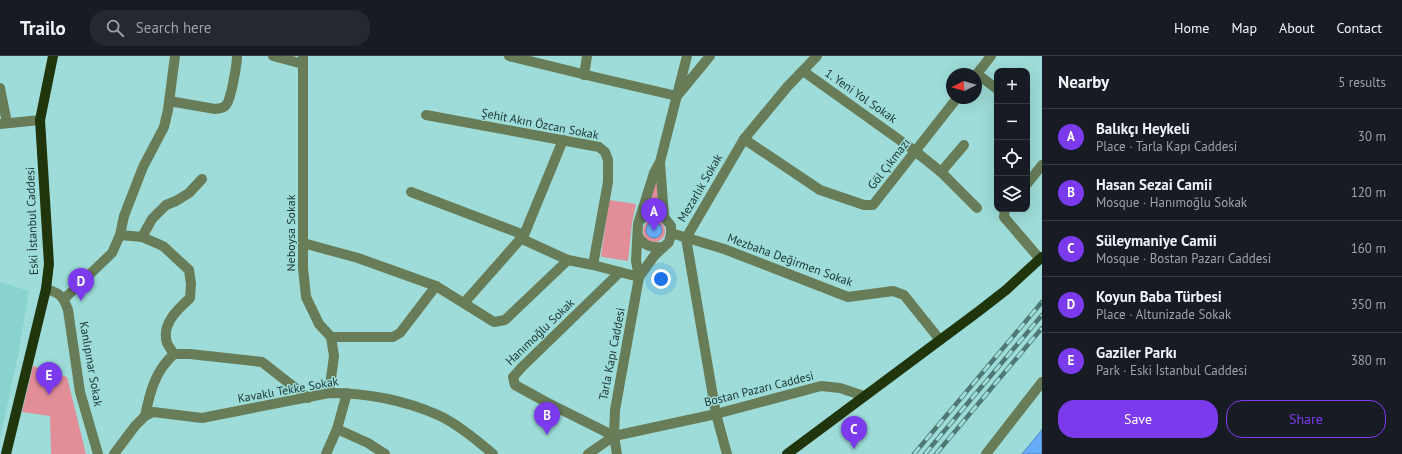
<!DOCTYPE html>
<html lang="en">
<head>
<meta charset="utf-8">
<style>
	body { margin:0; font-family:"PT Sans",sans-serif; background:#242831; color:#f1f3f6 }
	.controls { position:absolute; right:12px; top:12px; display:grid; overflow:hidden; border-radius:8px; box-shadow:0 4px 16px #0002 }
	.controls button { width:36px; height:36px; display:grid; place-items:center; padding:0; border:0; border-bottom:1px solid #363941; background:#171b24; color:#f1f3f6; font:20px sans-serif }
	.compass { position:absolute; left:946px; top:12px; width:36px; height:36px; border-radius:50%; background:#171b24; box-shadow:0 4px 16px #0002; rotate:265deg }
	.you { position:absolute; left:661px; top:223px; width:14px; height:14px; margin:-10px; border:3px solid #fff; border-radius:50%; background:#1a73e8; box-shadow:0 0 0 6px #1a73e833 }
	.badge { display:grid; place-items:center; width:26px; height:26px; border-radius:50%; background:#7c3aed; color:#fff; font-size:13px; font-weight:700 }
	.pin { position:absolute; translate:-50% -33px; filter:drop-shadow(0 1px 2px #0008) }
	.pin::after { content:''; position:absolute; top:21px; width:14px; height:12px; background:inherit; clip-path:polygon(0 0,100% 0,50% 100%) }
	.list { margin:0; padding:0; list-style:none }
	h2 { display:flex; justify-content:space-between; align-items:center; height:52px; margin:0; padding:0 16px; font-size:17px }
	h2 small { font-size:13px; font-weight:400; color:#9ea1a6 }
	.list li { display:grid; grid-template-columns:26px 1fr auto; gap:12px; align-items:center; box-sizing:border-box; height:56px; padding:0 16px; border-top:1px solid #363941 }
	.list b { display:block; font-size:15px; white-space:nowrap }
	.list p { margin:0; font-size:13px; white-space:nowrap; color:#9ea1a6 }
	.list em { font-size:13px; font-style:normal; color:#9ea1a6 }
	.actions { display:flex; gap:8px; padding:12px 16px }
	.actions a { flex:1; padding:9px 0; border:1px solid #7c3aed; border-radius:16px; text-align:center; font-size:14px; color:#7c3aed }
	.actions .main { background:#7c3aed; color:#fff }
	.icon { flex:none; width:22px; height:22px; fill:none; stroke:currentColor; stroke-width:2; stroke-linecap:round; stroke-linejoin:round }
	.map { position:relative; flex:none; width:1042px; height:398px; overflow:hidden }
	header { display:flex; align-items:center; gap:24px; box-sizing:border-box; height:56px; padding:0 20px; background:#171b24; border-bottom:1px solid #363941 }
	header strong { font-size:19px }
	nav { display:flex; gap:22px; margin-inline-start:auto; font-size:14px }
	.search { width:280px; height:36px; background:#242831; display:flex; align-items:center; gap:10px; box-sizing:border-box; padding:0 14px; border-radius:16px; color:#9ea1a6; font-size:15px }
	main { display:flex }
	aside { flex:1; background:#171b24 }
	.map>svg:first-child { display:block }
	.built { fill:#88d3cf }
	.green { fill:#e28e99 }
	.water { fill:#66acf8; stroke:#4f88bd }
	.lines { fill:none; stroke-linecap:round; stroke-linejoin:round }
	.minor { stroke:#687c57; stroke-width:10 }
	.major { stroke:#21350d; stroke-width:10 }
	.rail-casing { stroke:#4f7875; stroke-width:4.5 }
	.rail { stroke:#9ddcd8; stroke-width:3; stroke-dasharray:9; stroke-linecap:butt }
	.labels { text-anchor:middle; stroke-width:3; stroke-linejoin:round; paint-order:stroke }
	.street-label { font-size:12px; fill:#1a3433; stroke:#9ddcd8 }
</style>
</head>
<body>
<header>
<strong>Trailo</strong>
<div class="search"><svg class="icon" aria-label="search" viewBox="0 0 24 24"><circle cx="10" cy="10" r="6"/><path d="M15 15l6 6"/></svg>Search here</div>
<nav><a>Home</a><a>Map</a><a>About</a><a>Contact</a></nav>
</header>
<main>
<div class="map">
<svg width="1042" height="398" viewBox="0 0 1042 398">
	<rect width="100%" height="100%" fill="#9ddcd8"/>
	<path class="built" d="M0,226L29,235L19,294L0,382Z"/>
	<g class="green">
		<path d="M657,121L658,152L648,153Z"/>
		<path d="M609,144L636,148L632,167L628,205L603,201L601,200Z"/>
		<circle cx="654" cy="175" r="11"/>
		<path d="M33,310L67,321L86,398H51L50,360L22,356Z"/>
	</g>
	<g class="water">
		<circle cx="654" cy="174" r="8"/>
		<path d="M1042,373V398H1022L1041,375Z"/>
	</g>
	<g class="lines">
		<g class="minor">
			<path d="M273,0L303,8"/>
			<path d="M303,0V212L306,241L319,268L331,281L334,300L329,337"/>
			<path d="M509,0L599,22L677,40L710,0"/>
			<path d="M803,15L915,95L941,116L977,152"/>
			<path d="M977,18L997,33"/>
			<path d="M584,19L587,0"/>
			<path d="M976,19L991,0"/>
			<path d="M0,32L7,67"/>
			<path d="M169,45L215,53C219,52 223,53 226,49C231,44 237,8 237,0"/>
			<path d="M426,59L599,91L605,96L608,104V126L593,209"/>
			<path d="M0,68L40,64"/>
			<path d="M744,83L820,134L864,149H873L957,42"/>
			<path d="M941,116L964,89"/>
			<path d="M1027,128L1042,109"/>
			<path d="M411,136L524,179"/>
			<path d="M1005,153L1004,161L1040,203"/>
			<path d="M640,164C648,156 655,156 664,161"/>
			<path d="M671,177L724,193L848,241L893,235L904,239L940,284"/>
			<path d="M120,179L142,181L163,190L189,214L191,228L190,242C178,253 161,268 167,287C169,291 172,295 174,298"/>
			<path d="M638,180C644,190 651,192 663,191"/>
			<path d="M142,181L152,163L166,149L176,145L189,137L202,123"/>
			<path d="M522,183L568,204L593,209L639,221"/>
			<path d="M303,187L358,202L436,230L494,266L505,264L568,204"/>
			<path d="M639,221L636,205L638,168L654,117L660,106L687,0"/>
			<path d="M46,233C60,237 63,240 68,254L80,336L98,398"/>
			<path d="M64,243L112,197L120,179L124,160L143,111L164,71L168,54L175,0"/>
			<path d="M464,247L524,179L563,84"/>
			<path d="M331,281H393L400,277L436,230"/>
			<path d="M174,298H190L262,306L308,342"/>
			<path d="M145,360C150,336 155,315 174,298"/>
			<path d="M337,373L368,387L385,398"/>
			<path d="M614,380L546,346L515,329L513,321L522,311L620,216"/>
			<path d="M114,398L135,370L145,360L153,356L202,362L329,337C366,337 404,344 438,359C456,367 478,385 493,398"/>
			<path d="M326,398L337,373L347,337"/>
			<path d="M588,398L614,380L716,358L821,330L840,332L864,340"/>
			<path d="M617,398L614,380L615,354L639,221L654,200L669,186L671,177V170L664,161L660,106"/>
			<path d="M727,398L716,358L686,182L744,83L788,30L817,0"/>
			<path d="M986,398L1042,326"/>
		</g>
		<g class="major">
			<path d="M6,398L46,233L49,208L40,64L53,0"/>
			<path d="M787,398L979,255L1006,234L1042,201"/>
		</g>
		<g class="rail-casing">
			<g id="rail">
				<path d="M914,398L1042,246"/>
				<path d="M925,398L1042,259"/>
				<path d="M936,398L1042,272"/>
			</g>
		</g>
		<use href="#rail" class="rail"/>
	</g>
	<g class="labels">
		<g class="street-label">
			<text transform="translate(861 40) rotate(35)" y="4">1. Yeni Yol Sokak</text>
			<text transform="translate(540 68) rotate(11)" y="4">Şehit Akın Özcan Sokak</text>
			<text transform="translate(889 108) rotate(-52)" y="4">Göl Çıkmazı</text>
			<text transform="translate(700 132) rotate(-60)" y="4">Mezarlık Sokak</text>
			<text transform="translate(32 165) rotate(-92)" y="4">Eski İstanbul Caddesi</text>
			<text transform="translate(291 177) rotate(-90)" y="4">Neboysa Sokak</text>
			<text transform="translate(790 204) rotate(20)" y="4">Mezbaha Değirmen Sokak</text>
			<text transform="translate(540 276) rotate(-44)" y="4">Hanımoğlu Sokak</text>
			<text transform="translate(612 298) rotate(-79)" y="4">Tarla Kapı Caddesi</text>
			<text transform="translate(91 308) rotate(80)" y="4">Kanlıpınar Sokak</text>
			<text transform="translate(759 333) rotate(-14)" y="4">Bostan Pazarı Caddesi</text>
			<text transform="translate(288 334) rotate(-10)" y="4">Kavaklı Tekke Sokak</text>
		</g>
	</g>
</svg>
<div class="controls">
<button>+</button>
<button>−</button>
<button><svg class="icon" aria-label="locate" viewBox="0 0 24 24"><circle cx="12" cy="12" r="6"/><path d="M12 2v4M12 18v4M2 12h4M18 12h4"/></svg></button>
<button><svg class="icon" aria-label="layers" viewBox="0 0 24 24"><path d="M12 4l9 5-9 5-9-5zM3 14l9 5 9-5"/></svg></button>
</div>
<svg class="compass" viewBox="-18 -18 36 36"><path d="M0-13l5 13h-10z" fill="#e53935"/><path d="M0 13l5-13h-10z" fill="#9ea1a6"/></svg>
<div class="you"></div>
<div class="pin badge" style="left:654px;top:175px">A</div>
<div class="pin badge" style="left:547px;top:379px">B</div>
<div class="pin badge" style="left:854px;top:393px">C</div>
<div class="pin badge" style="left:81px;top:245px">D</div>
<div class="pin badge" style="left:49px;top:339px">E</div>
</div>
<aside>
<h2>Nearby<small>5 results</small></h2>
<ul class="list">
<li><span class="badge">A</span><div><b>Balıkçı Heykeli</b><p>Place · Tarla Kapı Caddesi</p></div><em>30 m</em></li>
<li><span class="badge">B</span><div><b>Hasan Sezai Camii</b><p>Mosque · Hanımoğlu Sokak</p></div><em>120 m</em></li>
<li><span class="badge">C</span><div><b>Süleymaniye Camii</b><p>Mosque · Bostan Pazarı Caddesi</p></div><em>160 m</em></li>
<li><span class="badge">D</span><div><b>Koyun Baba Türbesi</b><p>Place · Altunizade Sokak</p></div><em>350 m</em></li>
<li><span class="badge">E</span><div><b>Gaziler Parkı</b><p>Park · Eski İstanbul Caddesi</p></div><em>380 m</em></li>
</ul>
<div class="actions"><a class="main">Save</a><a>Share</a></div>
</aside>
</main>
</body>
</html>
